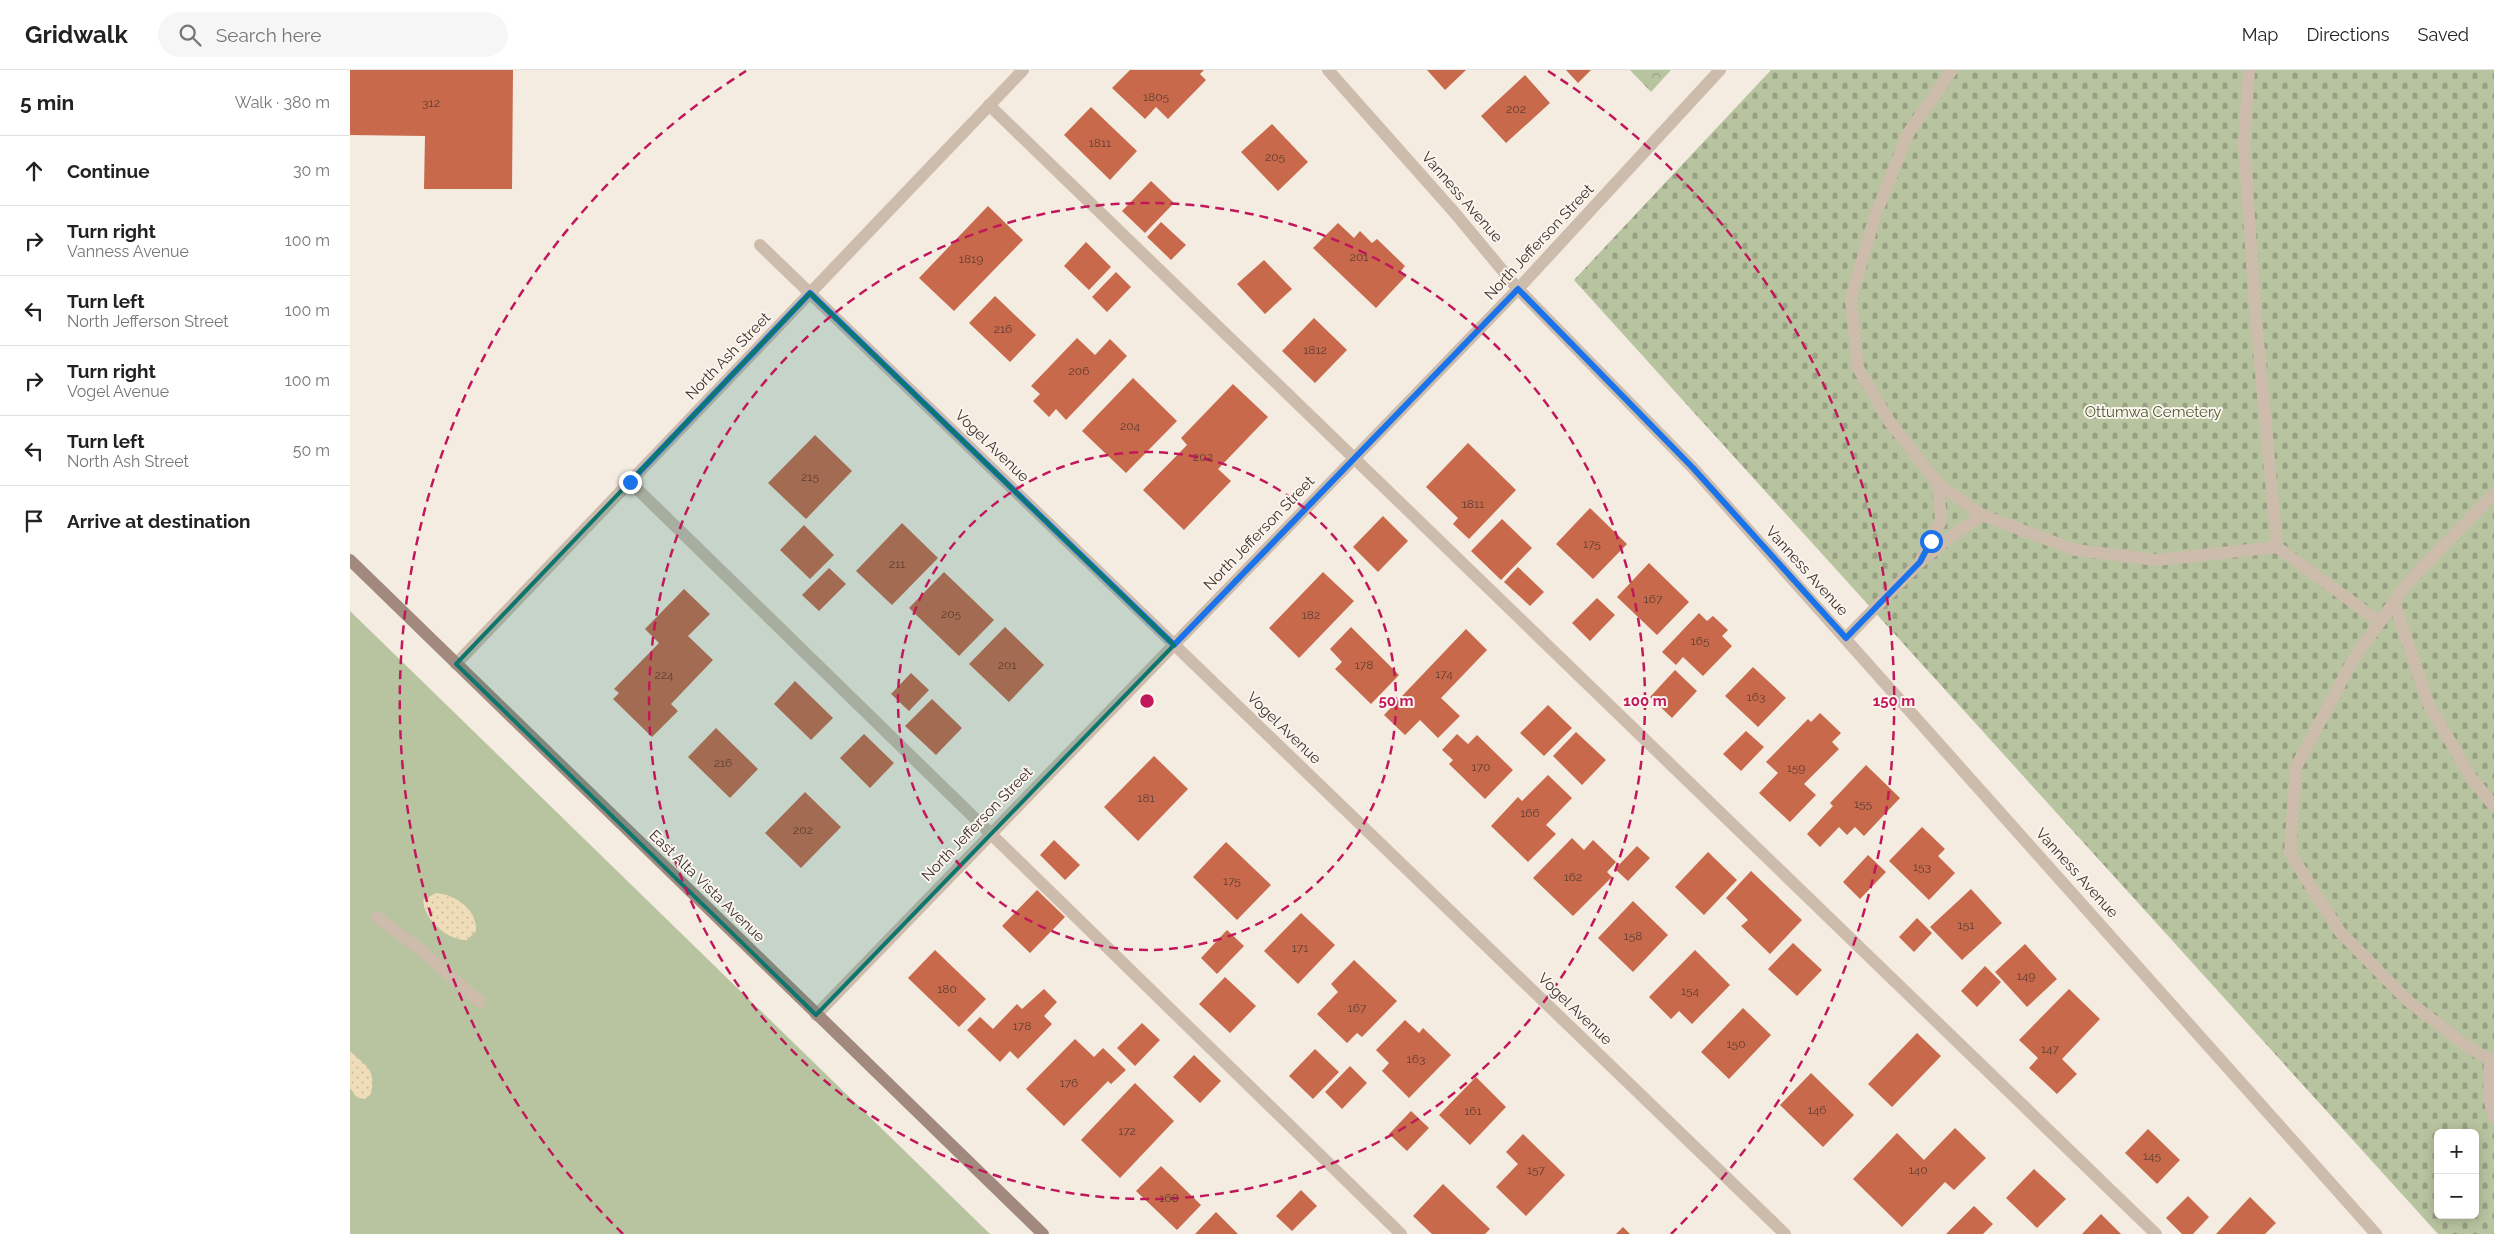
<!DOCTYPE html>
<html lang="en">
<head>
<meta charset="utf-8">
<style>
	body { margin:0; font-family:Raleway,sans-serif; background:#f6f6f6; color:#222 }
	.controls { position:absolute; right:15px; bottom:15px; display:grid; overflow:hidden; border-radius:8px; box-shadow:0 2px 12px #0003 }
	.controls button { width:45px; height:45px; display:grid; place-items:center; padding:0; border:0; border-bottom:1px solid #e0e0e0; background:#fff; color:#222; font:25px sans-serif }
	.stop { position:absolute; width:15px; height:15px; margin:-11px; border:4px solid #1a73e8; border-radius:50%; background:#fff }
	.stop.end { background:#1a73e8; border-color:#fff; box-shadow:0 1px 5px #0008 }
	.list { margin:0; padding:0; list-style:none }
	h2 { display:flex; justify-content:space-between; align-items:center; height:65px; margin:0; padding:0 20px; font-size:21px }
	h2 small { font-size:16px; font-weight:400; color:#767676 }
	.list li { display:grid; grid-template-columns:32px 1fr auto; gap:15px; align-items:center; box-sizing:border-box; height:70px; padding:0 20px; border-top:1px solid #e0e0e0 }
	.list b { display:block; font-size:19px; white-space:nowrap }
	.list p { margin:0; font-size:16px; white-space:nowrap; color:#767676 }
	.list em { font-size:16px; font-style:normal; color:#767676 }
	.icon { flex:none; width:28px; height:28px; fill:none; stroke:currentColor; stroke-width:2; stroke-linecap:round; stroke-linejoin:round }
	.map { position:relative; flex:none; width:2144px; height:1164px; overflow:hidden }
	header { display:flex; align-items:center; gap:30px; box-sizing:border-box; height:70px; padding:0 25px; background:#fff; border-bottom:1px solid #e0e0e0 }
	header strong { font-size:24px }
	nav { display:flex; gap:28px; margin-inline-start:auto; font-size:18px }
	.search { width:350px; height:45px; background:#f6f6f6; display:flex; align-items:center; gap:12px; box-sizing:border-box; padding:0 18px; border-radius:28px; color:#767676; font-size:19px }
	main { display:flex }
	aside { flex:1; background:#fff }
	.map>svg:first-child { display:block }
	.green { fill:#b8c4a0 }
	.forest { fill:url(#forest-crowns) }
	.sand { fill:url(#sand-dots) }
	.cemetery { fill:url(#cemetery-stones); fill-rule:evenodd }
	.building { fill:#c8694b }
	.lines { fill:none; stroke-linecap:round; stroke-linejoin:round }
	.service { stroke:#cdbbac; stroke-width:12 }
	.minor { stroke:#cdbbac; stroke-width:12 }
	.tertiary { stroke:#cdbbac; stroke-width:12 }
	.secondary { stroke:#a18a7d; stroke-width:12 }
	.route { stroke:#1a73e8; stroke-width:6 }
	.marked { fill:#0f766e; fill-opacity:0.2; stroke:#0f766e; stroke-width:4; stroke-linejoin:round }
	.ring { fill:none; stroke:#c2185b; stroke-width:2.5; stroke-dasharray:9 6 }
	.labels { text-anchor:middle; stroke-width:4; stroke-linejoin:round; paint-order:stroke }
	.number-label { font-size:12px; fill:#5e3e33 }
	.street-label { font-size:15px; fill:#3b302b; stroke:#fbf5ee }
	.park-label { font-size:15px; fill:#4a5a2e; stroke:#fbf5ee }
	.centre { fill:#c2185b; stroke:#fbf5ee; stroke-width:2.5 }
	.ring-label { font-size:15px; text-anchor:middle; font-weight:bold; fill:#c2185b; stroke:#fbf5ee; stroke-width:4; stroke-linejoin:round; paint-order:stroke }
</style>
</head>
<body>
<header>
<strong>Gridwalk</strong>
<div class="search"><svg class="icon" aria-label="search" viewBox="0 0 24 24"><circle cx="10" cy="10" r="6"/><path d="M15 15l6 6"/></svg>Search here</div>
<nav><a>Map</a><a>Directions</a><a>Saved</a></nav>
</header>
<main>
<aside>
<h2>5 min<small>Walk · 380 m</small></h2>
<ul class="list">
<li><svg class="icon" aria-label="ahead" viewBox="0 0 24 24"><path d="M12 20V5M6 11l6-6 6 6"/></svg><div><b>Continue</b></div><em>30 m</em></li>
<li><svg class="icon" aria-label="right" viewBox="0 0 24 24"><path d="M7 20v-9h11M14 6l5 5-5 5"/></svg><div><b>Turn right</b><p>Vanness Avenue</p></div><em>100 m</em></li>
<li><svg class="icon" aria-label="left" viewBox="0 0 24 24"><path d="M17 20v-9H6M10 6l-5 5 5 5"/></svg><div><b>Turn left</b><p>North Jefferson Street</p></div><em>100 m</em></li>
<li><svg class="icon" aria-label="right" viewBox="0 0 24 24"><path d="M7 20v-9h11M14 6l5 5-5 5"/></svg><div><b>Turn right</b><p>Vogel Avenue</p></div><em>100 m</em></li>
<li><svg class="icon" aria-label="left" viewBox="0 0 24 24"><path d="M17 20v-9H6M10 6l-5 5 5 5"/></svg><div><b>Turn left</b><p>North Ash Street</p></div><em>50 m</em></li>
<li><svg class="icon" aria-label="arrive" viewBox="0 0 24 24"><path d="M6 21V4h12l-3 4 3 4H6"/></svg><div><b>Arrive at destination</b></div></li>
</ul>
</aside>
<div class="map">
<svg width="2144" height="1164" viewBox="0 0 2144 1164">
	<defs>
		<pattern id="forest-crowns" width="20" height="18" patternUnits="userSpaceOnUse" patternTransform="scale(1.25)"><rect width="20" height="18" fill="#b8c4a0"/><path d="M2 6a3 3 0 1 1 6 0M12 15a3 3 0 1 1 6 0" fill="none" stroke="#97a083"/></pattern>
		<pattern id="sand-dots" width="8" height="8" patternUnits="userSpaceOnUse" patternTransform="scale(1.25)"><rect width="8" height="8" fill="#efdcb8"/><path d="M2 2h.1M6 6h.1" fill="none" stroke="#cebd9e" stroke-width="1.8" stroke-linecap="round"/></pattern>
		<pattern id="cemetery-stones" width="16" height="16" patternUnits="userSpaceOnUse" patternTransform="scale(1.25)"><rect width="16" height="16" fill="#b8c4a0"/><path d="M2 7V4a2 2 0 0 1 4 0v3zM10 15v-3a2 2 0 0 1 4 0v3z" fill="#97a083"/></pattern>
	</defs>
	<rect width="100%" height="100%" fill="#f4ebe1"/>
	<path class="green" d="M0,541L640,1164H0Z"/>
	<path class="forest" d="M1280,0H1321L1301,22Z"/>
	<g class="sand">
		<path d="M86,823C106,825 127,839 126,861L117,870C98,871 74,850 73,830Z"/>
		<path d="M0,981C17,997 26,999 21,1024L15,1029L7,1028L0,1018Z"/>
	</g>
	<path class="cemetery" d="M1421,0H2144V1164H2088L1224,210ZM2088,1063H2125V1145H2088Z"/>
	<g class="building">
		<path d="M0,0H163L162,119H74L75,66L0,65Z"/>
		<path d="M780,0H854L850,4L856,10L818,49L806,37L795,49L762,18Z"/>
		<path d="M1077,0H1116L1095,20Z"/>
		<path d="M1216,0H1241L1228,13Z"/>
		<path d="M1175,5L1200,33L1156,73L1131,46Z"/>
		<path d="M741,37L787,81L760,110L714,65Z"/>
		<path d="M922,54L958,92L928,121L891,82Z"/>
		<path d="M801,111L824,133L795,163L772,141Z"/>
		<path d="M638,136L673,170L604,241L569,208Z"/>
		<path d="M811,152L836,175L821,190L797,167Z"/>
		<path d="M988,153L1004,168L1010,161L1022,173L1027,169L1055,196L1051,201L1056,206L1026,238L963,178Z"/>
		<path d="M736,172L761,197L739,220L714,196Z"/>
		<path d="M914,190L942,219L915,244L887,214Z"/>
		<path d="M766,202L781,217L757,242L742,227Z"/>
		<path d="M645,226L686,265L660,292L619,253Z"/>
		<path d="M964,248L997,280L965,313L932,281Z"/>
		<path d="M727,268L745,285L760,269L777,286L716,350L706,339L699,347L683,331L690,324L681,316Z"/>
		<path d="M783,308L827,351L776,403L732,361Z"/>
		<path d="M883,314L918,347L868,399L881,411L834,460L793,420L837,375L831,368Z"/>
		<path d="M465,365L502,401L456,449L418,413Z"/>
		<path d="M1118,373L1166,420L1119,469L1103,454L1108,448L1076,417Z"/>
		<path d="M1240,438L1277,474L1243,509L1206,474Z"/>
		<path d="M1033,446L1058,471L1028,502L1003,477Z"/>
		<path d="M1152,449L1182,478L1151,510L1121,481Z"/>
		<path d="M552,453L588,488L542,535L506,501Z"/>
		<path d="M454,455L484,485L460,509L430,480Z"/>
		<path d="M1299,493L1339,532L1307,565L1267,527Z"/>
		<path d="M1168,497L1194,522L1180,536L1154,512Z"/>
		<path d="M479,498L496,514L469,541L452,525Z"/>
		<path d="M594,502L644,550L609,586L559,538Z"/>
		<path d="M973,502L1004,531L949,588L919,558Z"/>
		<path d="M334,519L360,544L338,566L363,590L321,634L328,641L302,667L263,629L269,623L264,619L309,573L295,559Z"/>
		<path d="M1247,528L1265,545L1240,571L1222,553Z"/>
		<path d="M1349,543L1357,551L1363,546L1378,560L1372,566L1382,576L1353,606L1333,587L1326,595L1312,582Z"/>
		<path d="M655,557L694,595L659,632L619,594Z"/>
		<path d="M1001,557L1049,605L1021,634L985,599L992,592L980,579Z"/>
		<path d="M1116,559L1137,580L1091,628L1110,646L1088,668L1070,650L1055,665L1034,645Z"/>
		<path d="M1403,597L1436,628L1408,657L1375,626Z"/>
		<path d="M1325,600L1347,621L1322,648L1300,627Z"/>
		<path d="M561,603L579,620L559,641L541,624Z"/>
		<path d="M445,611L483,648L461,670L424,634Z"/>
		<path d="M582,629L612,658L586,685L555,656Z"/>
		<path d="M1198,635L1222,658L1194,686L1170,663Z"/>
		<path d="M1470,643L1491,663L1482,672L1489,679L1454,714L1466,725L1440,752L1409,723L1428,703L1416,692L1458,649L1461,652Z"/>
		<path d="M366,658L408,699L380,728L338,687Z"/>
		<path d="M1396,661L1414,677L1391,701L1373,684Z"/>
		<path d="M1226,662L1256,690L1232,715L1203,686Z"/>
		<path d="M514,664L544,693L520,718L490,688Z"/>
		<path d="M1107,664L1118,674L1127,665L1163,700L1135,729L1099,694L1103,690L1092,680Z"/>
		<path d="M804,686L838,719L788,771L754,737Z"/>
		<path d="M1516,695L1550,728L1514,766L1505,757L1497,765L1489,757L1470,777L1457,764L1483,736L1480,733Z"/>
		<path d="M1198,705L1222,728L1196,755L1206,764L1178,792L1141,756L1168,727L1172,731Z"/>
		<path d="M455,722L491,757L451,798L415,763Z"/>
		<path d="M1572,757L1595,779L1588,786L1605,803L1579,830L1539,791Z"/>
		<path d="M1222,768L1234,780L1243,770L1266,792L1257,802L1262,807L1223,846L1183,808Z"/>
		<path d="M704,770L730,795L715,810L690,785Z"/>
		<path d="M876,772L921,815L887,850L843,807Z"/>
		<path d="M1287,776L1300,788L1278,811L1265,799Z"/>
		<path d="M1358,782L1387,810L1354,845L1325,817Z"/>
		<path d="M1518,785L1536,802L1510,829L1493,812Z"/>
		<path d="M1401,801L1452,850L1420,884L1391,856L1398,850L1376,828Z"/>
		<path d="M1621,819L1652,853L1612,890L1580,857Z"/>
		<path d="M687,820L715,847L680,883L652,856Z"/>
		<path d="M1283,831L1318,865L1283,902L1248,868Z"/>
		<path d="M951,843L985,875L948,914L914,881Z"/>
		<path d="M1567,848L1582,863L1564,882L1549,867Z"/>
		<path d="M877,860L894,876L867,904L851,888Z"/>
		<path d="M1443,873L1472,900L1447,926L1418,899Z"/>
		<path d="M1675,874L1707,909L1677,937L1645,902Z"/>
		<path d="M585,880L636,929L609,957L558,908Z"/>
		<path d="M1345,880L1380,915L1342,954L1329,941L1321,949L1299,927Z"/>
		<path d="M1004,890L1047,931L1012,967L1007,963L997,973L967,944L988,922L981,914Z"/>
		<path d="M1635,896L1651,912L1627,937L1611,921Z"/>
		<path d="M875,907L906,936L880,963L849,934Z"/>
		<path d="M694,919L707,932L694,946L702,954L668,989L660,981L650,992L617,960L630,947L643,959L667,934L672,939Z"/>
		<path d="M1719,919L1750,949L1712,989L1727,1004L1707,1024L1679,998L1688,988L1669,970Z"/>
		<path d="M1393,938L1421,965L1379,1009L1351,982Z"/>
		<path d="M1055,950L1069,963L1073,958L1101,985L1059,1028L1032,1001L1039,993L1026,980Z"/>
		<path d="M792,953L810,970L785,996L767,978Z"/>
		<path d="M1567,963L1591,986L1542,1037L1518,1014Z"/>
		<path d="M725,969L744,987L753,978L776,1000L761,1014L758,1011L714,1056L676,1019Z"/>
		<path d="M965,979L989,1002L963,1029L939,1006Z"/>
		<path d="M844,985L871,1011L850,1033L823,1007Z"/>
		<path d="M1000,996L1017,1013L992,1039L975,1022Z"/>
		<path d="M1461,1003L1504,1045L1473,1077L1430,1035Z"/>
		<path d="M1126,1007L1156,1037L1120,1075L1089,1045Z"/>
		<path d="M785,1013L824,1051L770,1108L731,1070Z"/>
		<path d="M1061,1041L1079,1058L1057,1081L1039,1064Z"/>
		<path d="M1605,1058L1636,1088L1604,1120L1595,1112L1552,1157L1503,1109L1547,1063L1574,1090Z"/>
		<path d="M1798,1059L1830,1090L1807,1114L1775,1083Z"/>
		<path d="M1173,1064L1215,1105L1176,1146L1146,1117L1168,1094L1156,1082Z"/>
		<path d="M811,1096L851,1135L827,1160L786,1121Z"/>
		<path d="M1684,1099L1716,1129L1687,1158L1656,1128Z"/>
		<path d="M1093,1114L1140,1159L1135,1164H1082L1063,1146Z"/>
		<path d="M951,1120L967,1136L942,1161L926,1146Z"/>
		<path d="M1838,1126L1859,1147L1843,1164H1832L1816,1148Z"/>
		<path d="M1900,1127L1926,1153L1915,1164H1866Z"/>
		<path d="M1624,1136L1643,1154L1633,1164H1596Z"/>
		<path d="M866,1142L888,1164H845Z"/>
		<path d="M1751,1144L1771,1164H1732Z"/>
		<path d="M1273,1157L1280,1164H1266Z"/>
	</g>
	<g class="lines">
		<g class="service">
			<path d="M1602,0L1559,62L1525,146L1501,229L1508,298L1539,351L1588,413L1632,445L1725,480L1807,490L1927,477L2030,552"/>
			<path d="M1899,0L1894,73L1905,237L1927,477"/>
			<path d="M639,35L1806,1164"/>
			<path d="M280,412L1051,1164"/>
			<path d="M2144,424L2059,511L2003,590L1946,697L1940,783L1990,862L2058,931L2118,977L2140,990L2144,989"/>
			<path d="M1574,489L1599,468L1632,445"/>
			<path d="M2044,532L2078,633L2122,709L2144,736"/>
			<path d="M1496,568L1570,492L1591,451L1588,413"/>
			<path d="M27,847L70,879L130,932"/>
			<path d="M2140,990L2139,1028L2144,1047"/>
		</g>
		<g class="minor">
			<path d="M978,0L1104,142L1168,219L1343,398L2026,1164"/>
			<path d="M410,175L1435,1164"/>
			<path d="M106,594L673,0"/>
		</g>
		<path class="tertiary" d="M466,945L1168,219L1370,0"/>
		<path class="secondary" d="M0,490L693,1164"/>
	</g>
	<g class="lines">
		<path class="route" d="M280,412L460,223L824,575L1168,219L1343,398L1496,568L1570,492L1581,471"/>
	</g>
	<path class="marked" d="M460,223L824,575L466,945L106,594Z"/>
	<g class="ring">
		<circle cx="797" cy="631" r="249"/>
		<circle cx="797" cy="631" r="498"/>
		<path d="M273 1164A747 747 0 0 1 396 1M1198 1A747 747 0 0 1 1321 1164"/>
	</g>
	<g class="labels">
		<g class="number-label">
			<text x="806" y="31">1805</text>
			<text x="81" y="37">312</text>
			<text x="1166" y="43">202</text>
			<text x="750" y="77">1811</text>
			<text x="925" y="91">205</text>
			<text x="1009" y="191">201</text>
			<text x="621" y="193">1819</text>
			<text x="653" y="263">216</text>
			<text x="965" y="284">1812</text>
			<text x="729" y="305">206</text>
			<text x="780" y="360">204</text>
			<text x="853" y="391">202</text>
			<text x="460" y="411">215</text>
			<text x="1123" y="438">1811</text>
			<text x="1242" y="478">175</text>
			<text x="547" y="498">211</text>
			<text x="1303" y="533">167</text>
			<text x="601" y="548">205</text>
			<text x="961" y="549">182</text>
			<text x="1350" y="575">165</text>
			<text x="657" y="599">201</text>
			<text x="1014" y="599">178</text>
			<text x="1094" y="608">174</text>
			<text x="314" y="609">224</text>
			<text x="1406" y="631">163</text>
			<text x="373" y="697">216</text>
			<text x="1131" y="701">170</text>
			<text x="1446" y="702">159</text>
			<text x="796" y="732">181</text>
			<text x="1513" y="738">155</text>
			<text x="1180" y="747">166</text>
			<text x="453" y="764">202</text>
			<text x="1572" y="801">153</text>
			<text x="1223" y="811">162</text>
			<text x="882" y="815">175</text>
			<text x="1616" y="859">151</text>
			<text x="1283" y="870">158</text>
			<text x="950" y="882">171</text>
			<text x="1676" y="910">149</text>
			<text x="597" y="923">180</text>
			<text x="1340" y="925">154</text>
			<text x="1007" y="942">167</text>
			<text x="672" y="960">178</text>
			<text x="1386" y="978">150</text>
			<text x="1700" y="983">147</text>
			<text x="1066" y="993">163</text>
			<text x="719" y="1017">176</text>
			<text x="1467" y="1044">146</text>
			<text x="1123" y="1045">161</text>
			<text x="777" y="1065">172</text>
			<text x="1802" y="1090">145</text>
			<text x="1186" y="1104">157</text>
			<text x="1568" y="1104">140</text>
			<text x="819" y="1132">168</text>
		</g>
		<g class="street-label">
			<text transform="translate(1112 127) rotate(49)" y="5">Vanness Avenue</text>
			<text transform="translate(1189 172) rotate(-47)" y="5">North Jefferson Street</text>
			<text transform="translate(378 286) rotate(-46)" y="5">North Ash Street</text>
			<text transform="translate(642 376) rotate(44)" y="5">Vogel Avenue</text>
			<text transform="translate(909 463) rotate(-46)" y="5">North Jefferson Street</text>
			<text transform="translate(1457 501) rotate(48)" y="5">Vanness Avenue</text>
			<text transform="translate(934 658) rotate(44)" y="5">Vogel Avenue</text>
			<text transform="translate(627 754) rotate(-46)" y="5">North Jefferson Street</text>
			<text transform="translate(1727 803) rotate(48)" y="5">Vanness Avenue</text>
			<text transform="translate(357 816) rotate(44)" y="5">East Alta Vista Avenue</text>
			<text transform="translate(1225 939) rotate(44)" y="5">Vogel Avenue</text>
		</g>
		<g class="park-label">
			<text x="1803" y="347">Ottumwa Cemetery</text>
		</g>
	</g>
	<circle cx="797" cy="631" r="8" class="centre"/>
	<g class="ring-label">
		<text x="1046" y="636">50 m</text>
		<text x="1295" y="636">100 m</text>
		<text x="1544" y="636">150 m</text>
	</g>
</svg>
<div class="controls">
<button>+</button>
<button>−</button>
</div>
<div class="stop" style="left:1581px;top:471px"></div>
<div class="stop end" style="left:280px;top:412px"></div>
</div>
</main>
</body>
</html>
